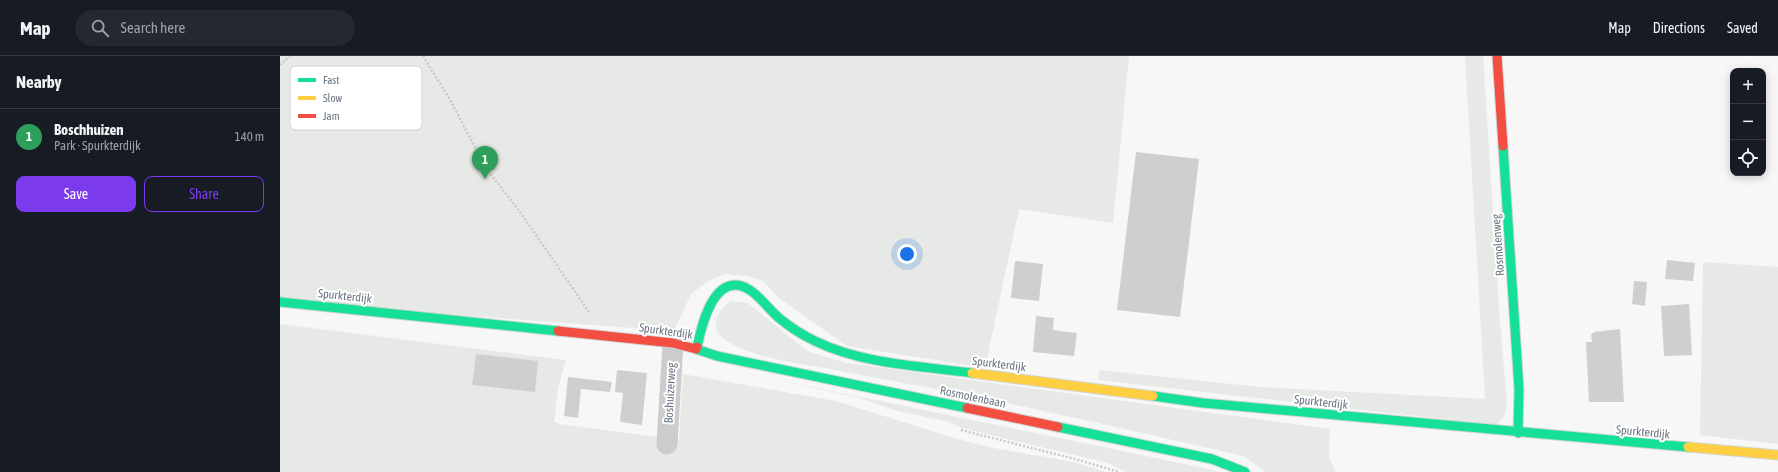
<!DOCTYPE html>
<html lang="en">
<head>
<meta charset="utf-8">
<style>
	body { margin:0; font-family:"Asap Condensed",sans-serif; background:#242831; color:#f1f3f6 }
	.controls { position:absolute; right:12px; top:12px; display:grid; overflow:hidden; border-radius:8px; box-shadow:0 2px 10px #0003 }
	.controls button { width:36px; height:36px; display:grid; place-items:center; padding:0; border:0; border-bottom:1px solid #363941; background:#171b24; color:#f1f3f6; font:20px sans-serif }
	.you { position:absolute; left:627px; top:198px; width:14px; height:14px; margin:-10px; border:3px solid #fff; border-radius:50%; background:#1a73e8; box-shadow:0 0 0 6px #1a73e833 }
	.badge { display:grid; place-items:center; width:26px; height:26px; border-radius:50%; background:#7c3aed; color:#fff; font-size:13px; font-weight:700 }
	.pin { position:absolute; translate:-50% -33px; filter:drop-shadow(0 1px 2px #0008) }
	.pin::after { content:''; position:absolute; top:21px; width:14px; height:12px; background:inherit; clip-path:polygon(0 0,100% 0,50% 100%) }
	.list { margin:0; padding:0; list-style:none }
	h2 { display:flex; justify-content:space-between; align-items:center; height:52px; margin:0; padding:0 16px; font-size:17px }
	h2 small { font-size:13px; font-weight:400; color:#9ea1a6 }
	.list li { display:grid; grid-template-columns:26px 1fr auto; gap:12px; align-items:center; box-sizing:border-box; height:56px; padding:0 16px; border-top:1px solid #363941 }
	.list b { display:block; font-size:15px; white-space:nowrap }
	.list p { margin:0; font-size:13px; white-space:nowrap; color:#9ea1a6 }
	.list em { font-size:13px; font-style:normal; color:#9ea1a6 }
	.actions { display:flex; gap:8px; padding:12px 16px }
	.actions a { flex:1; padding:9px 0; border:1px solid #7c3aed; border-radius:8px; text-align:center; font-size:14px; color:#7c3aed }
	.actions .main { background:#7c3aed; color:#fff }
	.icon { flex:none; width:22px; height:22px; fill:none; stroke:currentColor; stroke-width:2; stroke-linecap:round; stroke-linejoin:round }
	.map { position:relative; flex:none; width:1498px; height:416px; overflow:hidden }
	header { display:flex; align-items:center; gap:24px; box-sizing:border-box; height:56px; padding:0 20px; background:#171b24; border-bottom:1px solid #363941 }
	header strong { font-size:19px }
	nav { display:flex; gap:22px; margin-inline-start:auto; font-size:14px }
	.search { width:280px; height:36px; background:#242831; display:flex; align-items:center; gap:10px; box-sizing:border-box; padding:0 14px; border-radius:22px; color:#9ea1a6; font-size:15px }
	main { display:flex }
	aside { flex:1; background:#171b24 }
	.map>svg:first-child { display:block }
	.green { fill:#e6e9e5 }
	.building { fill:#cecfd0 }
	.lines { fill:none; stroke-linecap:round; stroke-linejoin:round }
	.fast-casing { stroke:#d3d4d5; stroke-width:11 }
	.slow-casing { stroke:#d3d4d5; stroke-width:11 }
	.jam-casing { stroke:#d3d4d5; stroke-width:11 }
	.path { stroke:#c9cacb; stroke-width:2.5; stroke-dasharray:2 2; stroke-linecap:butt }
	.street { stroke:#ccccce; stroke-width:21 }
	.fast { stroke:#16e098; stroke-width:9 }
	.slow { stroke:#ffcf43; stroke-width:9 }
	.jam { stroke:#f24e42; stroke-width:9 }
	.labels { text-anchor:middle; stroke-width:4; stroke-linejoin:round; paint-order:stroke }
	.street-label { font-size:12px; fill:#6b7684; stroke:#fff }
	.key { fill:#fff; stroke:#d3d6da; stroke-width:1 }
	.key-label { font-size:11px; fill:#6b7684 }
</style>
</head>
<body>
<header>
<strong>Map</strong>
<div class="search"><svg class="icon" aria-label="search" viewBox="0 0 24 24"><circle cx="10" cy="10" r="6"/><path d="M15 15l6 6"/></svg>Search here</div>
<nav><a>Map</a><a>Directions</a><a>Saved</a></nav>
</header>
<main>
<aside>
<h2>Nearby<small></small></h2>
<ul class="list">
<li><span class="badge" style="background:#2e9e5b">1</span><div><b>Boschhuizen</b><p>Park · Spurkterdijk</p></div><em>140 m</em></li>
</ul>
<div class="actions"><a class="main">Save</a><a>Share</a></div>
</aside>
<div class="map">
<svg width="1498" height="416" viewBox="0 0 1498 416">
	<rect width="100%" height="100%" fill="#f7f7f7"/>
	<g class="green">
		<path d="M0,0H849L833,167L739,153L705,312L567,290L499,242L483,225L468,220L445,218L428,225L411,238L394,275L0,246Z"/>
		<path d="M1185,0H1203L1220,266L1227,348L1225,359L1216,369L818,324L820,314L980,331L1205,343Z"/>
		<path d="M1423,206L1498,211V388L1420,379Z"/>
		<path d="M451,245L468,247L527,295L566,307L1050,373L1049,402L1056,416H985L964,400C874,380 783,358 692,340C647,331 601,323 555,314C524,308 468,302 443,282C428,270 439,252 451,245Z"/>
		<path d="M0,268L286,304L278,332L274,366L280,368L399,384L403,318L556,345L671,381L708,391L794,406L826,416H0Z"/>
		<path d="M460,316L924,412L939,416H846L828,407L682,372L669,366L614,354L577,341Z"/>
	</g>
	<g class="building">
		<path d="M856,96L919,103L900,261L837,254Z"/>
		<path d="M1387,204L1415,207L1413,225L1385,223Z"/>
		<path d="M735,205L763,208L759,245L731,242Z"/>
		<path d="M1354,225L1367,226L1365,250L1352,248Z"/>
		<path d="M1409,248L1412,299L1384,300L1381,250Z"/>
		<path d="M756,260L774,262L773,274L797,277L794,300L753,296Z"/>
		<path d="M1340,273L1344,346H1309L1306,286H1312L1311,279L1314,276Z"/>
		<path d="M196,298L258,305L255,336L192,329Z"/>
		<path d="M337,314L367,317L362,369L340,366L343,337L335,336Z"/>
		<path d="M288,321L332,326L330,336L301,333L298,362L284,360Z"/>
	</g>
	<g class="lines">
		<g class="fast-casing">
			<g id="fast">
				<path d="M1223,90L1239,333L1238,377"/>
				<path d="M0,246L278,275"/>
				<path d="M417,291C421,272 431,227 457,229C474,231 487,252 499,262C510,271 522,279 535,285C582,308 640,310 692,317"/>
				<path d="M416,293L437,300L687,352"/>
				<path d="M873,340L923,347L1408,391"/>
				<path d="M778,371L932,403L965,416"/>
			</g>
		</g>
		<g class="slow-casing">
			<g id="slow">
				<path d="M692,317L873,340"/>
				<path d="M1408,391L1498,399"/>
			</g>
		</g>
		<g class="jam-casing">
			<g id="jam">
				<path d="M1217,0L1223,90"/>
				<path d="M278,275L393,287L416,293L417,291"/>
				<path d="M687,352L778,371"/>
			</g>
		</g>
		<g class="path">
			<path d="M143,0L169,42L206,112L243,160L309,256"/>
			<path d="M0,9L10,0"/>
			<path d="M681,374L795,403L839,416"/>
		</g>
		<path class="street" d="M387,388L393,287"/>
		<use href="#fast" class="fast"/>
		<use href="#slow" class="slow"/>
		<use href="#jam" class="jam"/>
	</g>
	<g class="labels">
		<g class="street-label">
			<text transform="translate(1218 189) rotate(-94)" y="4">Rosmolenweg</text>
			<text transform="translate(65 240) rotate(6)" y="4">Spurkterdijk</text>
			<text transform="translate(386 275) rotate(8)" y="4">Spurkterdijk</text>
			<text transform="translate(719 308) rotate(7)" y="4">Spurkterdijk</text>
			<text transform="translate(390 337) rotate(-87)" y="4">Boshuizerweg</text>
			<text transform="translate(693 341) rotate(12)" y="4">Rosmolenbaan</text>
			<text transform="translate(1041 346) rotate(6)" y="4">Spurkterdijk</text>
			<text transform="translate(1363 376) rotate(5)" y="4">Spurkterdijk</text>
		</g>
	</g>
	<rect x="10" y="10" width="132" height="64" rx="6" class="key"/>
	<rect x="18" y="22" width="18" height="4" fill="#16e098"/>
	<rect x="18" y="40" width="18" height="4" fill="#ffcf43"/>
	<rect x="18" y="58" width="18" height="4" fill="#f24e42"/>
	<g class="key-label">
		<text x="43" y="28">Fast</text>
		<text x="43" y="46">Slow</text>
		<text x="43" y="64">Jam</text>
	</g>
</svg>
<div class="controls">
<button>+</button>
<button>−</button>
<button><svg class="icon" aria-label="locate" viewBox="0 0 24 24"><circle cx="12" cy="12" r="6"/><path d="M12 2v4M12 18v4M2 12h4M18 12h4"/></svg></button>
</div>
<div class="you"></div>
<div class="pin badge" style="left:205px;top:123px;background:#2e9e5b">1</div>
</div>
</main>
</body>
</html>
